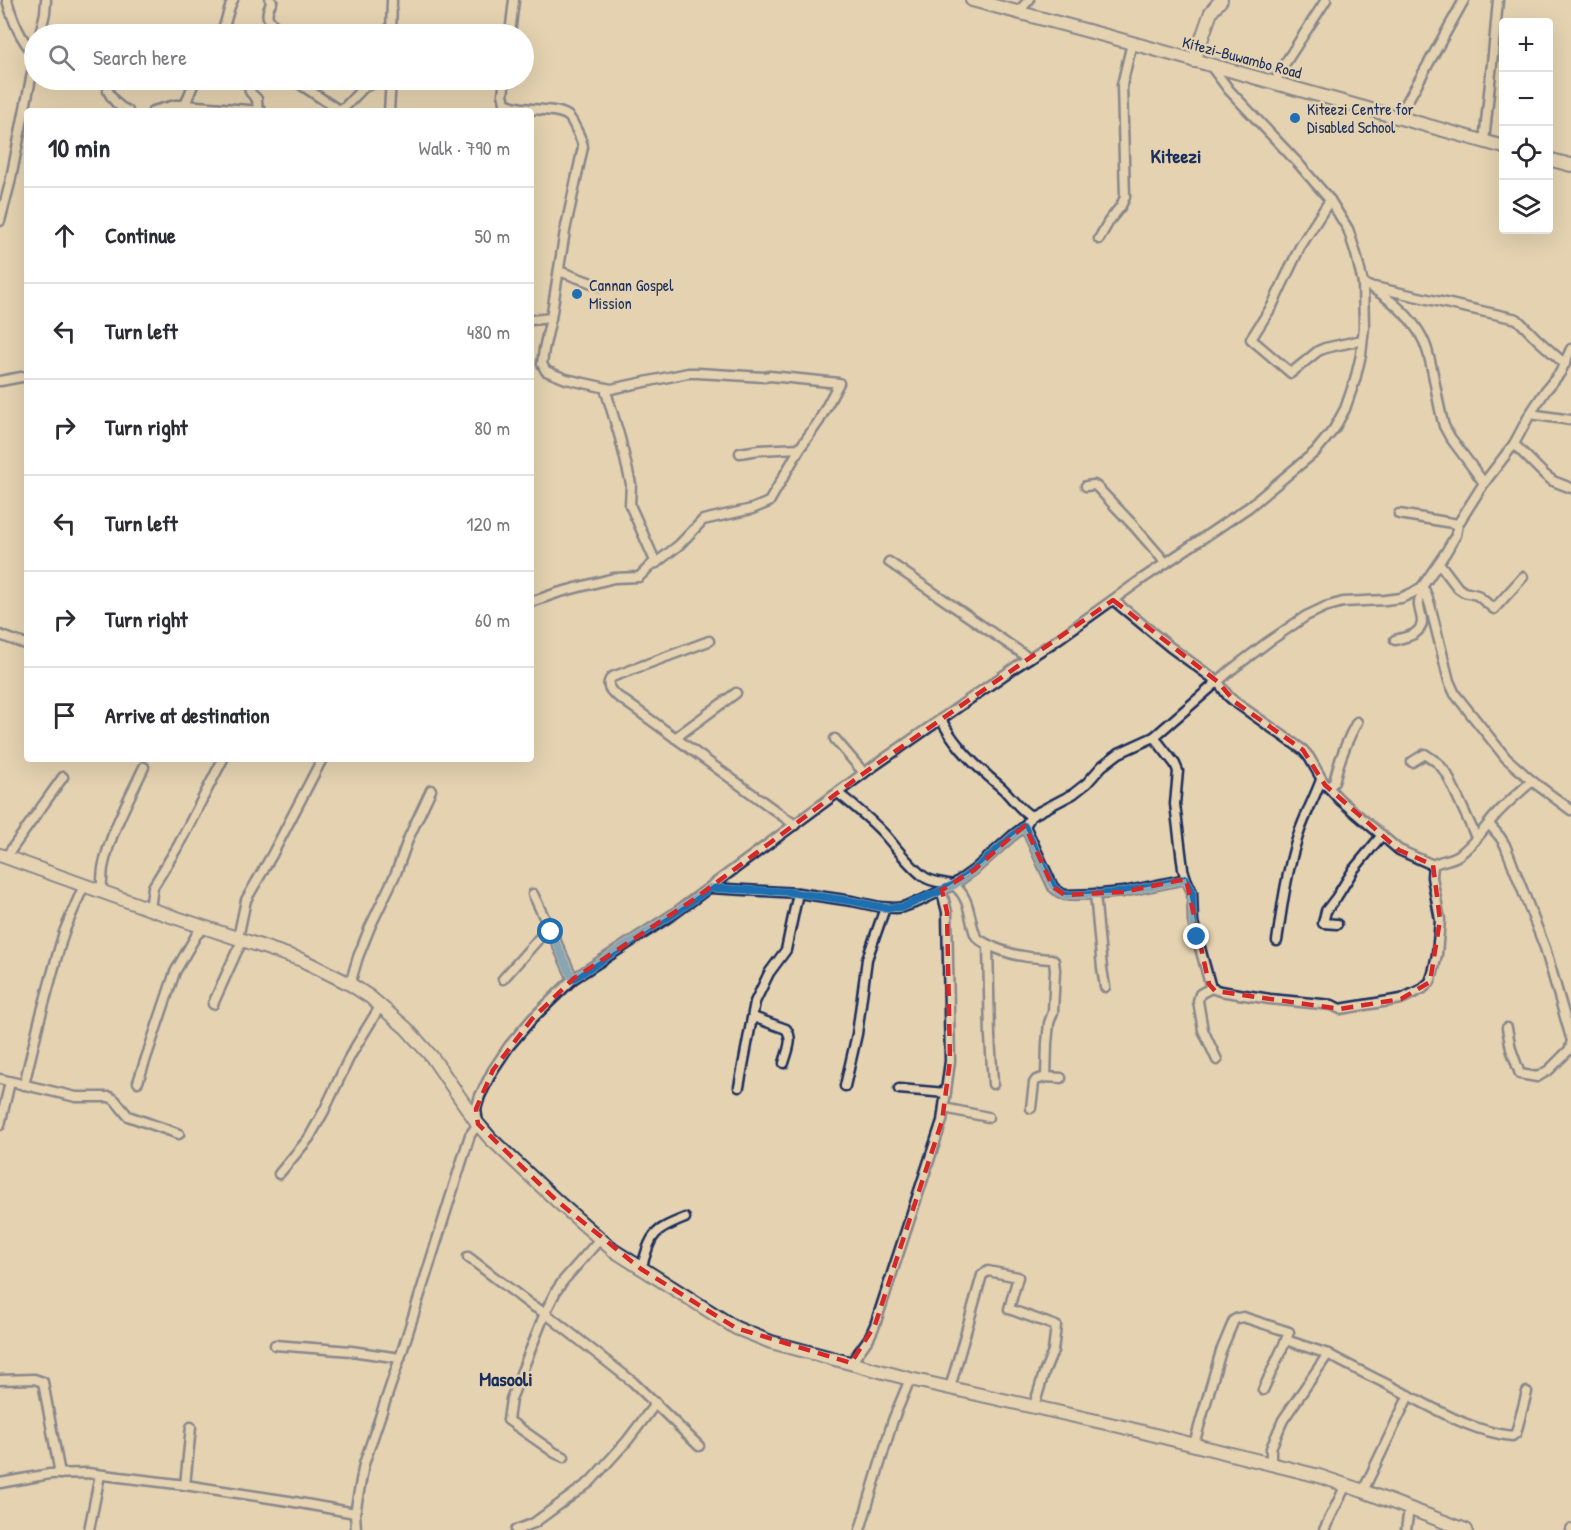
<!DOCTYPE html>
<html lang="en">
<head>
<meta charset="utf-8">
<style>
	body { margin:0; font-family:"Patrick Hand",sans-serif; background:#f2f2f3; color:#2b2b33 }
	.controls { position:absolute; right:18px; top:18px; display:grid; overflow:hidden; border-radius:6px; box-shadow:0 6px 24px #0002 }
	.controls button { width:54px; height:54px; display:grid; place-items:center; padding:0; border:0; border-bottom:2px solid #e1e1e2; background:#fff; color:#2b2b33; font:30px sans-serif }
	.stop { position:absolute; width:18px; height:18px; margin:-14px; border:4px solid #1f6fb2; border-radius:50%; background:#fff }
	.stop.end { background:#1f6fb2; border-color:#fff; box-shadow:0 2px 6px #0008 }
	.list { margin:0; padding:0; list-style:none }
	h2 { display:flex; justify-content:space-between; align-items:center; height:78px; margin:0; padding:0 24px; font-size:26px }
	h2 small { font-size:20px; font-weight:400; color:#7c7c81 }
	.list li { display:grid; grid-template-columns:39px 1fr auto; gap:18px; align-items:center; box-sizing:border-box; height:96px; padding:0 24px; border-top:2px solid #e1e1e2 }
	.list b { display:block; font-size:22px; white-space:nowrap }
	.list em { font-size:20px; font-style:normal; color:#7c7c81 }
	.icon { flex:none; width:33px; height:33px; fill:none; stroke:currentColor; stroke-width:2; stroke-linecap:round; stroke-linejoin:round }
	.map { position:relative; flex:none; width:1571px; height:1530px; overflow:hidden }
	.search { position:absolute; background:#fff; box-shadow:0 6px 24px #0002; left:24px; top:24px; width:510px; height:66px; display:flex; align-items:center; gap:15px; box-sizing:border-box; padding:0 21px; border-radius:33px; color:#7c7c81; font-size:22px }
	.panel { position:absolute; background:#fff; box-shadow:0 6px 24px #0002; left:24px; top:108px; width:510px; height:654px; border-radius:6px }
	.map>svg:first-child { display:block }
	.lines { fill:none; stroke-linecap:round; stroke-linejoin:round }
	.street-casing { stroke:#1b2f5e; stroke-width:13 }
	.secondary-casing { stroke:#1b2f5e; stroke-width:16 }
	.street { stroke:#e4d2b0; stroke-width:8 }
	.secondary { stroke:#e4d2b0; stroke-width:12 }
	.route { stroke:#1f6fb2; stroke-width:8 }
	.marked { fill:none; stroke:#d62828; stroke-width:4.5; stroke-dasharray:12 8; stroke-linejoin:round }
	.poi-dot { fill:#1f6fb2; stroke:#e4d2b0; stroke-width:2 }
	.labels { text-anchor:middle; stroke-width:5; stroke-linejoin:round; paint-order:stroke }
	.street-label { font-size:16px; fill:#1b2f5e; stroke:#e4d2b0 }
	.poi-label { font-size:16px; fill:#1b2f5e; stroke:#e4d2b0; text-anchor:start }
	.quarter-label { font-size:20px; font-weight:bold; fill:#1b2f5e; stroke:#e4d2b0 }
</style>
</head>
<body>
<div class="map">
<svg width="1571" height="1530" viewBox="0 0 1571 1530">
	<rect width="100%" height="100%" fill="#e4d2b0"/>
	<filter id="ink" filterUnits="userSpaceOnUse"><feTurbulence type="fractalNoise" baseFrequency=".0167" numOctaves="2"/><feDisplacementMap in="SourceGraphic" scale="12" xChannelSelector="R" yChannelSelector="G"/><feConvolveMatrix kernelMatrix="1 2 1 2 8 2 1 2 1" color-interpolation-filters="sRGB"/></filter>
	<g filter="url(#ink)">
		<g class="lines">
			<g class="street-casing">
				<g id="street">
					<path d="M7,0C13,21 20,38 34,54"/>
					<path d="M270,0L272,2C262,18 270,21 281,32L279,34"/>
					<path d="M1018,12L1029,0"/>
					<path d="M40,34L45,13L46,0"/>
					<path d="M220,34C227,24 227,11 233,0"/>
					<path d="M391,34L392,0"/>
					<path d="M510,34L514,0"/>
					<path d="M252,80C248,91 248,91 257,99L258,111"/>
					<path d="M296,80L297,82L337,109L344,108L364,87L382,80"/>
					<path d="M505,80L503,94L505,103C523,113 558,106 569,117C572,120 574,125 576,129C579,135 582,140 583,147L565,231L551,318L544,349L542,364L546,371L566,379L611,389L688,373H698L764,377L770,376L839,383L819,421L800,448L769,502L752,509L703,520L679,545L656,563"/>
					<path d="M1275,83L1282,68L1326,0"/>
					<path d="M108,91C113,100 118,107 128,111"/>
					<path d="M185,105L195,80"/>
					<path d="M153,111L175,105H185L261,111"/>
					<path d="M389,111L391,80"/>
					<path d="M1398,118L1464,0"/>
					<path d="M1484,142L1495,34L1498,0"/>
					<path d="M1330,200L1300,247L1272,306L1251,339L1291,373L1318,351L1325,348L1362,340"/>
					<path d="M0,221L10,183L34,63"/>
					<path d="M1099,239L1109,221L1121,206L1125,197L1122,85L1132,43"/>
					<path d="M559,271L600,286"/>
					<path d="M1363,283C1390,297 1420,322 1428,353C1435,377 1437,402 1444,426L1450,437L1484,483"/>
					<path d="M1374,287L1517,319L1538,340L1565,364"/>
					<path d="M531,320L551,318"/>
					<path d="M0,381L27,376"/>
					<path d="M1530,414L1571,420"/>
					<path d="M1514,444L1545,475L1553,481L1571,488"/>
					<path d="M740,453L759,450L800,448"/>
					<path d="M1086,486L1094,485L1097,487L1133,525L1166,563"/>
					<path d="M1399,514L1458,524"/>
					<path d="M889,562L1029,658"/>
					<path d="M1439,563L1458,588L1464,592L1477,595L1494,609L1523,577"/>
					<path d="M1422,587L1427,596L1430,605L1449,681L1455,694L1506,758L1532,781L1571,810"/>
					<path d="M1113,600L1170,647L1218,682L1228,696L1235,702L1303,750L1309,757L1325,785L1328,787L1331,785L1334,782C1339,760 1346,742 1357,722"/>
					<path d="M531,602L557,593L614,578L639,577L652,564L656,563L630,505L631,484L620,438L605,388"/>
					<path d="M0,635L27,645"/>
					<path d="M1395,640C1401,638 1408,637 1414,634C1434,620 1408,607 1425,591"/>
					<path d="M709,641L612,677C602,688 617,696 626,702L795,825"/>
					<path d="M941,719C950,738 970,761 986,774C992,780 998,784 1004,790C1013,799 1020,810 1031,816"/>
					<path d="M1154,737L1175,764L1178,771L1175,804L1183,869L1186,879L1192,892L1193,922L1211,988L1220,991L1270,999L1332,1005L1340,1009L1401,999L1422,989L1430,982L1433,973L1437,954L1440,920L1432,877L1433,865C1440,860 1450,861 1459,855C1473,845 1483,830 1494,817C1505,804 1519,793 1532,781"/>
					<path d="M675,738L736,693"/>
					<path d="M835,739L864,773"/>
					<path d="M1412,762L1425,754L1438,763L1447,774L1476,837"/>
					<path d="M1328,787L1340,800L1399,850L1433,865"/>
					<path d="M838,793C855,807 872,820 886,836C898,850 909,865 923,876C934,885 950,881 957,888C970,900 969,918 975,934C978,944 1013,955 1023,956C1032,958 1042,958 1051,959L1054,961L1055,970L1053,1012L1049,1023L1047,1043L1046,1077"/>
					<path d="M1489,824L1500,837L1505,845L1545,948L1571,1038"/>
					<path d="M1025,826L1053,887L1059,892L1065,895L1101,894L1123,892L1186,879"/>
					<path d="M6,857L63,777"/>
					<path d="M710,888L798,893L852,901L880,907L896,908L903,907L920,901L953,885L974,870L1012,836L1025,826L1031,816L1073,794L1087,783L1102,766L1119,753L1154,737L1231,670L1268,642L1306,616L1325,607L1343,602L1385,600L1401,598L1412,593L1422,587L1446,552L1456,535L1458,524L1484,483L1514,444L1530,414L1546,390L1560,373L1571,349"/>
					<path d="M101,892C102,884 102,876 103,868C110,833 129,799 144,767"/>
					<path d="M533,894L551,932"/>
					<path d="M1095,894L1102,968L1105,987"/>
					<path d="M150,909L153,887L178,846L223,759"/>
					<path d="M1337,924L1323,923L1326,911L1336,898L1354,869L1382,835"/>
					<path d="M238,938L246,900L272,855L322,759"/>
					<path d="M1277,941C1282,906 1287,870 1298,836C1304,817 1314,799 1321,780"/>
					<path d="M988,945L990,1037L993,1084"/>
					<path d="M503,979L542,935L549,931L552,933L573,979"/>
					<path d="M350,984L358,957L370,927L396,873L409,837L431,790"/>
					<path d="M1211,988L1200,994L1198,1001L1203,1030L1217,1060"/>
					<path d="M213,1004L236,953L243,940"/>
					<path d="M753,1017L786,1029C794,1039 787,1052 784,1063"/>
					<path d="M1507,1028L1511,1049L1520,1074L1537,1077L1549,1070L1570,1049L1571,1044"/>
					<path d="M0,1079L76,1097H110L115,1100L128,1116L179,1134"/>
					<path d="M138,1082L175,972L197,934L206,927"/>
					<path d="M24,1085L39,1022L57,956L64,932L84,885"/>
					<path d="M845,1086L857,1034L867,959L885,908"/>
					<path d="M739,1087L755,1002L769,973L786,950L798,893"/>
					<path d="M899,1089L946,1093"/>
					<path d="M944,1108L988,1117"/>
					<path d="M1031,1108L1034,1083L1036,1080L1046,1077L1061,1078"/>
					<path d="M0,1125L10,1082"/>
					<path d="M279,1174L309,1138L324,1111L350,1056L381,1005"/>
					<path d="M468,1257L531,1305L545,1313L633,1382L699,1446"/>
					<path d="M641,1269C652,1234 650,1232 685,1218"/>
					<path d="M275,1345L351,1351L400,1358"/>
					<path d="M851,1363L869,1338L875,1325L942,1121L950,1061L947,912L943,896L941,891"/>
					<path d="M0,1380L34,1379L43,1382L60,1474"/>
					<path d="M950,1388L982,1275L988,1271L1018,1277L1009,1309L1056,1326L1053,1351L1044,1373L1034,1406"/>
					<path d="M1263,1390L1286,1340L1328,1354"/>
					<path d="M1194,1444L1221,1351L1234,1320L1238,1318L1243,1317L1289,1332L1286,1340"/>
					<path d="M564,1457L555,1453L508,1420L511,1399L545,1313L556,1291L563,1281L600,1239"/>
					<path d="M1271,1463V1448L1283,1420L1328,1354C1354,1369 1382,1381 1408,1395C1443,1413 1472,1431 1512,1436L1516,1433L1527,1392"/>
					<path d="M0,1483L50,1474L87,1473L185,1485L289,1501L355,1513"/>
					<path d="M185,1485L191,1427"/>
					<path d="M1363,1491L1409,1395"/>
					<path d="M89,1530L100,1475"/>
					<path d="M356,1530L355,1513L364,1464L400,1358L470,1135L478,1124L476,1109L480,1096L493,1070L509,1046L532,1019L573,979L675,913L864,773L1017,666L1054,642L1142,579L1249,507L1315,452L1334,429L1345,409L1355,380L1361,355L1364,327L1363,283L1356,254L1348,229L1330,200L1297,162L1229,90L1211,66"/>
					<path d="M516,1530L534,1523L590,1482L627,1441L656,1403"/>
					<path d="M860,1530L893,1420L910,1379"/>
					<path d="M1324,1530L1346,1485"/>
					<path d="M1406,1530L1409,1509"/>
					<path d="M1571,1530V1529"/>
				</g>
			</g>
			<g class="secondary-casing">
				<g id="secondary">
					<path d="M972,0L1107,36L1504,147"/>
					<path d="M1194,61L1211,12L1221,0"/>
					<path d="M1548,159L1571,165"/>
					<path d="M0,855L150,909L302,960L350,984L370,997L406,1028L432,1057L478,1124L490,1138L557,1201L613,1250L736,1328L771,1342L910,1379L1119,1426L1319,1476L1363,1491L1466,1530"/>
				</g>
			</g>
			<use href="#street" class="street"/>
			<use href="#secondary" class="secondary"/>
		</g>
	</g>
	<g class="lines" filter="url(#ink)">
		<path class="route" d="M551,932L573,979L675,913L710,888L789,892L852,901L885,908L903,907L954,885L974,870L1024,826L1053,886L1059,892L1065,895L1101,894L1123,892L1186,879L1192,892L1193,922L1197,937"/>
	</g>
	<path d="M0 0H1571V1530H0ZM1113,600L1218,682L1235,702L1303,750L1325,785L1399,850L1433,865L1440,920L1430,982L1401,999L1340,1009L1215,991L1209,984L1186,879L1123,892L1065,895L1053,887L1025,826L1012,836L974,870L942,890L947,912L950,1061L942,1121L875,1325L851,1363L736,1328L641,1269L557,1201L478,1124L476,1109L493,1070L532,1019L573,979L693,900L864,773Z" fill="#e4d2b0" fill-opacity=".55" fill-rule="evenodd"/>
	<path class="marked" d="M1113,600L1218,682L1235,702L1303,750L1325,785L1399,850L1433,865L1440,920L1430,982L1401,999L1340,1009L1215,991L1209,984L1186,879L1123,892L1065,895L1053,887L1025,826L1012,836L974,870L942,890L947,912L950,1061L942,1121L875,1325L851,1363L736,1328L641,1269L557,1201L478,1124L476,1109L493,1070L532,1019L573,979L693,900L864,773Z"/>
	<g class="poi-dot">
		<circle cx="1295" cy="118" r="6"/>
		<circle cx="577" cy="294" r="6"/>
	</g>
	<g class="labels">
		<g class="street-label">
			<text transform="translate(1242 57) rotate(15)" y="6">Kitezi-Buwambo Road</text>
		</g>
		<g class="poi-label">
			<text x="1307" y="115">Kiteezi Centre for<tspan x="1307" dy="18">Disabled School</tspan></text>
			<text x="589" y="291">Cannan Gospel<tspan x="589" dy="18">Mission</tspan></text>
		</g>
		<g class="quarter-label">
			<text x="1176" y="163">Kiteezi</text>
			<text x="506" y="1386">Masooli</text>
		</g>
	</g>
</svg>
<div class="controls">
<button>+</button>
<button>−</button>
<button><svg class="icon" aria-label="locate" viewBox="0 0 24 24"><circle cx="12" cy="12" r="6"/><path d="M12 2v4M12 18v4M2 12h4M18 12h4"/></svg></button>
<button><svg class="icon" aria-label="layers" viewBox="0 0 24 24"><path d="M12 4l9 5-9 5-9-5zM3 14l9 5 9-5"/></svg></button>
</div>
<div class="stop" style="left:551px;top:932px"></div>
<div class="stop end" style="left:1197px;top:937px"></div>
<div class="search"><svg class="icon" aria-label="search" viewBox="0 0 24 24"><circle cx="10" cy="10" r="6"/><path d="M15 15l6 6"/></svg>Search here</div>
<section class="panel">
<h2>10 min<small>Walk · 790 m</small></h2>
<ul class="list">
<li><svg class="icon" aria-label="ahead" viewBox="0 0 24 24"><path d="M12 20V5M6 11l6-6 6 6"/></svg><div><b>Continue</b></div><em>50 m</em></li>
<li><svg class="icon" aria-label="left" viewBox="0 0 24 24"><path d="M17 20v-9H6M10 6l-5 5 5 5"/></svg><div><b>Turn left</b></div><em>480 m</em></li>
<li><svg class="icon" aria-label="right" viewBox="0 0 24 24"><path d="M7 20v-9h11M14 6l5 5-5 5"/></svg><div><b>Turn right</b></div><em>80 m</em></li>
<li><svg class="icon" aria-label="left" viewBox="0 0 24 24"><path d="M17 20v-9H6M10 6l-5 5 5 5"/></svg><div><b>Turn left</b></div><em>120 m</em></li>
<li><svg class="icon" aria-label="right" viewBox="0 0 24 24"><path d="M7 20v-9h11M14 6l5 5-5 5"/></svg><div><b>Turn right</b></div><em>60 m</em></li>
<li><svg class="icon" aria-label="arrive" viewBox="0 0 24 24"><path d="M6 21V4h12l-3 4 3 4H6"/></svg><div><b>Arrive at destination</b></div></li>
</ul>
</section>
</div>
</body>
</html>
